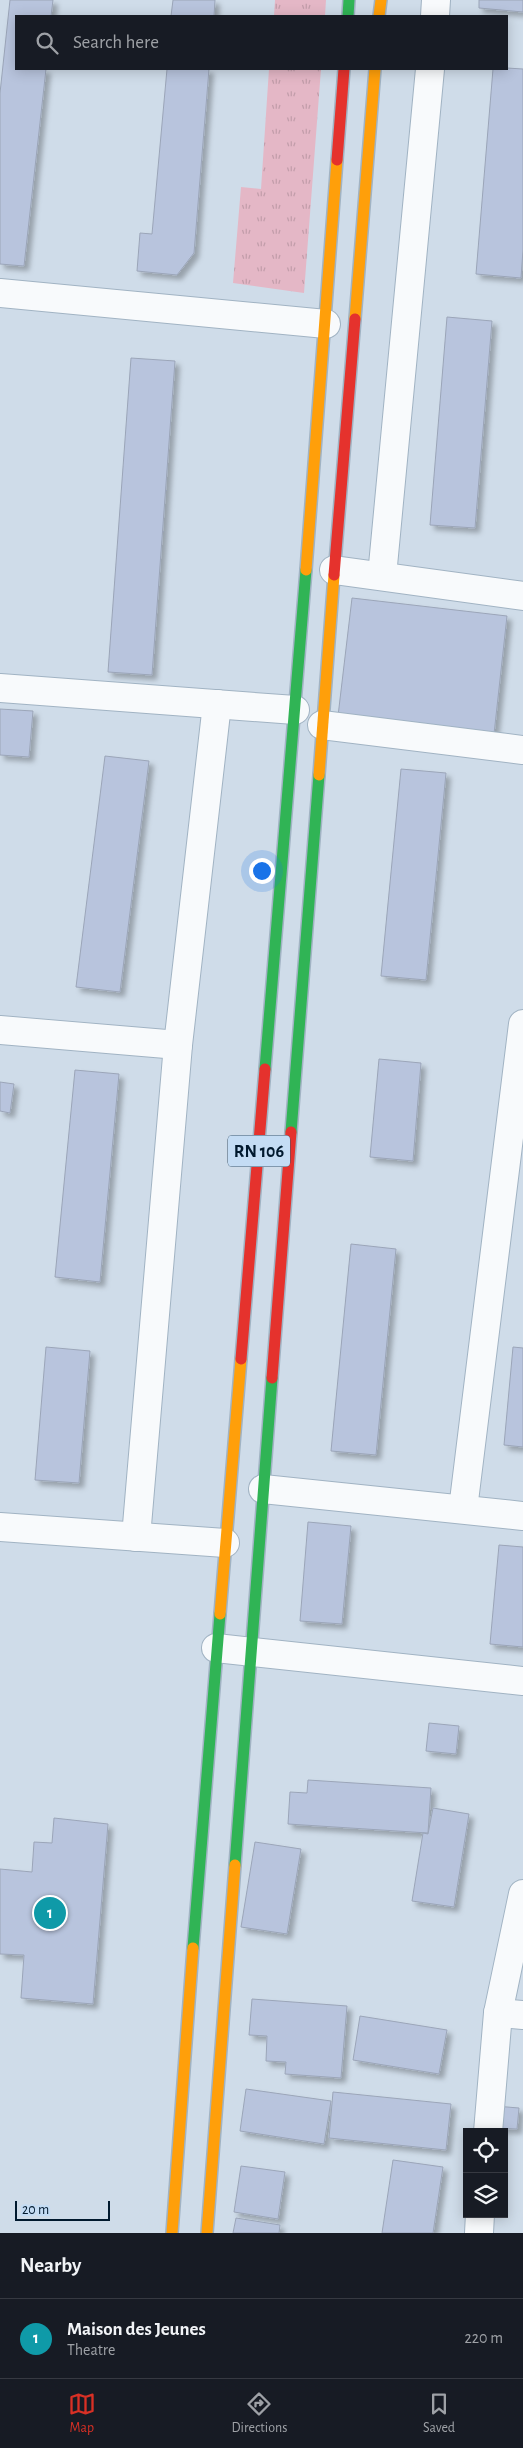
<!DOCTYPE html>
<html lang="en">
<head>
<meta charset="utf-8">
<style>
	body { margin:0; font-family:"Alegreya Sans",sans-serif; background:#20242c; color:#f1f3f6 }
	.controls { position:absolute; right:15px; bottom:15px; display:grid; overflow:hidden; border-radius:0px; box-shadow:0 2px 12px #0003 }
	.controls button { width:45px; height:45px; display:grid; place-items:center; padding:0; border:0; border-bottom:1px solid #363941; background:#171b24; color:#f1f3f6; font:25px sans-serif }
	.scale { position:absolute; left:15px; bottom:12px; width:95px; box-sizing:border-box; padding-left:5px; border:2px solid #01192e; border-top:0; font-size:14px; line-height:18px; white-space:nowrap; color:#01192e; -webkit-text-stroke:4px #c4dcf4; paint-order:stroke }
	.you { position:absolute; left:261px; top:870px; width:18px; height:18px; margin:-12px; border:4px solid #fff; border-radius:50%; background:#1a73e8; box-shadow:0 0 0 8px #1a73e833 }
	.badge { display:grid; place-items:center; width:32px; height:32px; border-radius:50%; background:#d93025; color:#fff; font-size:16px; font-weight:700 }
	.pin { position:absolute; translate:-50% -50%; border:2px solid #fff; box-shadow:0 1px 5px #0006 }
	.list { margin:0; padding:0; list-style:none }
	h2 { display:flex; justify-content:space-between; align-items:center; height:65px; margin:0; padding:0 20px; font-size:21px }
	h2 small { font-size:16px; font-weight:400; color:#9ea1a6 }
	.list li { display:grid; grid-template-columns:32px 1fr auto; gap:15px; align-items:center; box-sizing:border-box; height:80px; padding:0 20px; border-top:1px solid #363941 }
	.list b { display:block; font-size:19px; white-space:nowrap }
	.list p { margin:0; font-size:16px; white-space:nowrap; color:#9ea1a6 }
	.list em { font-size:16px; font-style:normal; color:#9ea1a6 }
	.icon { flex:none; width:28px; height:28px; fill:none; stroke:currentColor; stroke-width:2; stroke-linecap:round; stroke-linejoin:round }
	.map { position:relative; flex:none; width:523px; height:2233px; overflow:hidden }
	.search { position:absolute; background:#171b24; box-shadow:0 2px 12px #0003; left:15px; right:15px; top:15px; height:55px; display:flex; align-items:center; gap:12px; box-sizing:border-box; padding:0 18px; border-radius:0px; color:#9ea1a6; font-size:19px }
	.sheet { height:145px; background:#171b24 }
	nav { display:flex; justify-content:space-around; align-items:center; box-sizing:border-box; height:70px; border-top:1px solid #363941; background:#171b24; font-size:14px; color:#9ea1a6 }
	nav a { display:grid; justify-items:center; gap:2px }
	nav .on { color:#d93025 }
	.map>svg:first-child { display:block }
	.grass { fill:url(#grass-tufts) }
	.building { fill:#b8c4dd; stroke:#9ba5b8; filter:url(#shadow) }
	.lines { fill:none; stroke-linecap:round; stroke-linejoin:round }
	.street-casing { stroke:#a1b3c3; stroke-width:30 }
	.fast-casing { stroke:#a1b3c3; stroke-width:14 }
	.slow-casing { stroke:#a1b3c3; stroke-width:14 }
	.jam-casing { stroke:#a1b3c3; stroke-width:14 }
	.street { stroke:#f8fafc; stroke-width:28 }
	.fast { stroke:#30b455; stroke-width:11 }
	.slow { stroke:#ff9f0a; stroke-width:11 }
	.jam { stroke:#e5322d; stroke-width:11 }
	.labels { text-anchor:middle; stroke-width:4; stroke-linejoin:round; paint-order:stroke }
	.shield { fill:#c4dcf4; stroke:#3c5469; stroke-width:1 }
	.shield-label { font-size:18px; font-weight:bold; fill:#01192e }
</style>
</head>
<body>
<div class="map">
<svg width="523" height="2233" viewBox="0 0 523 2233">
	<defs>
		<pattern id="grass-tufts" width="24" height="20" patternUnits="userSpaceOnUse" patternTransform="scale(1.25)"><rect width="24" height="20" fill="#e4b7c6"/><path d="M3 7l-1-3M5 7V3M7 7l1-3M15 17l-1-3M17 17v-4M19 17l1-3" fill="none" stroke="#c29daa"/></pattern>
		<filter id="shadow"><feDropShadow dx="4.5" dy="4.5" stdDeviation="2.5" flood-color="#0004"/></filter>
	</defs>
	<rect width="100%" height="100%" fill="#cfdce9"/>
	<g class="grass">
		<path d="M275,0H326L325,16H274Z"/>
		<path d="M269,69H321L304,293L233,283L241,187L261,189Z"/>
	</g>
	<g class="building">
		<path d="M10,0H53L51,16H16V69H46L24,266L0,264V93Z"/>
		<path d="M173,0H215L214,16H171Z"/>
		<path d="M479,0H523V12L479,8Z"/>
		<path d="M507,68L523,69V250L521,278L476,274L493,69Z"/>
		<path d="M167,69H209L194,253L177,275L137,271L140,233L152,234Z"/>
		<path d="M447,317L492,321L475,528L430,525Z"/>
		<path d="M131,358L175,361L152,675L108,672Z"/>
		<path d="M352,598L507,616L494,734L338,716Z"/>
		<path d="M0,709L33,711L29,757L0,755Z"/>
		<path d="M105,756L149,761L120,992L76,987Z"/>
		<path d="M401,769L446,773L426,980L381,976Z"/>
		<path d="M379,1059L421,1063L413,1161L370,1157Z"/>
		<path d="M75,1070L119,1074L100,1282L55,1277Z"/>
		<path d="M0,1082L14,1084L10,1113L0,1111Z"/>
		<path d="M351,1244L396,1249L376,1455L331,1451Z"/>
		<path d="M46,1347L90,1351L79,1483L35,1480Z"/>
		<path d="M513,1347L523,1348V1447L504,1445Z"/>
		<path d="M308,1522L351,1526L342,1624L300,1621Z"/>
		<path d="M499,1545L523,1547V1647L490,1644Z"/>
		<path d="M429,1723L459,1726L456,1754L426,1751Z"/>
		<path d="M308,1780L431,1788L428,1833L288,1824L290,1792L307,1793Z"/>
		<path d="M433,1808L469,1814L454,1907L412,1901L423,1833L428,1834Z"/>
		<path d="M54,1818L108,1824L93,2004L21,1998L24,1955L0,1954V1869L32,1872L34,1842L52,1843Z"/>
		<path d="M255,1842L301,1849L287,1934L241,1927Z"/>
		<path d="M252,1999L347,2006L341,2078L285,2074L286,2062L266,2061L267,2036L249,2035Z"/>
		<path d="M360,2016L447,2030L439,2074L353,2060Z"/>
		<path d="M246,2089L331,2101L324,2144L240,2131Z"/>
		<path d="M333,2092L451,2104L446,2150L329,2138Z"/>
		<path d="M495,2106L519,2108L517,2129L493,2128Z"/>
		<path d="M393,2160L443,2167L433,2233H382Z"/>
		<path d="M241,2166L285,2172L278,2219L234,2212Z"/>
		<path d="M236,2218L280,2225L279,2233H233Z"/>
	</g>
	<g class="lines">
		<g class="street-casing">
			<g id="street">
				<path d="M435,16L436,0"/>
				<path d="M0,293L326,324"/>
				<path d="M334,570L523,596"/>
				<path d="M382,576L430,69"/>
				<path d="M0,688L295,710"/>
				<path d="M322,725L523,750"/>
				<path d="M0,1030L178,1045"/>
				<path d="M263,1489L523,1516"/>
				<path d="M463,1509L523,1024"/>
				<path d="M0,1527L225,1543"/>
				<path d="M136,1537L178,1045L217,704"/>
				<path d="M216,1648L523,1681"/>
				<path d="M498,2013L523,2015"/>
				<path d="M488,2132L498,2013L523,1894"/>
				<path d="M479,2233L480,2214"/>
			</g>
		</g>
		<g class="fast-casing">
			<g id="fast">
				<path d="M348,16L349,0"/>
				<path d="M265,1069L306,570"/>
				<path d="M291,1132L319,775"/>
				<path d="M235,1865L272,1378"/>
				<path d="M193,1948L220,1614"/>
			</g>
		</g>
		<g class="slow-casing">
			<g id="slow">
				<path d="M379,16L381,0"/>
				<path d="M355,319L375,69"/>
				<path d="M306,570L337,160"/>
				<path d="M319,775L334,575"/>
				<path d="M220,1614L241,1359"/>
				<path d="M172,2233L193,1948"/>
				<path d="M207,2233L235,1865"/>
			</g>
		</g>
		<g class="jam-casing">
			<g id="jam">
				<path d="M337,160L344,69"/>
				<path d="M334,575L355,319"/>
				<path d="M241,1359L265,1069"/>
				<path d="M272,1378L291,1132"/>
			</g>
		</g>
		<use href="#street" class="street"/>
		<use href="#fast" class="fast"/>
		<use href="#slow" class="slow"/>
		<use href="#jam" class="jam"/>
	</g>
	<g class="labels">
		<rect class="shield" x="228" y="1135.5" width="62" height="31" rx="4"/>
		<g class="shield-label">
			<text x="259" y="1157">RN 106</text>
		</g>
	</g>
</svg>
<div class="controls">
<button><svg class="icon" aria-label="locate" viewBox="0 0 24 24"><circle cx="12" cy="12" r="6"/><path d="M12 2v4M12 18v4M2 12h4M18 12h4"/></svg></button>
<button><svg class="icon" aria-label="layers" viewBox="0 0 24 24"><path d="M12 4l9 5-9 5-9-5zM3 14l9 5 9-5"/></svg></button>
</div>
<div class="scale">20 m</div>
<div class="you"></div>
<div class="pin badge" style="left:50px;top:1913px;background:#0f9aa8">1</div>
<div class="search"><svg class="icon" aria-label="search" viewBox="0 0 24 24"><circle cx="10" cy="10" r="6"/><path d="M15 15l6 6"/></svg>Search here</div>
</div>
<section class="sheet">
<h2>Nearby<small></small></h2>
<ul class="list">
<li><span class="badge" style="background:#0f9aa8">1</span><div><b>Maison des Jeunes</b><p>Theatre</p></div><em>220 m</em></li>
</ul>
</section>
<nav>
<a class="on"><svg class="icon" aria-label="map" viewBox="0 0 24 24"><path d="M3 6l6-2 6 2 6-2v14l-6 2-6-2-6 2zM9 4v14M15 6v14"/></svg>Map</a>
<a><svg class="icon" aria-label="directions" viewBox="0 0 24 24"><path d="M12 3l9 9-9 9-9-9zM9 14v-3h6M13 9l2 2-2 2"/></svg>Directions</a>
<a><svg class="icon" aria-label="saved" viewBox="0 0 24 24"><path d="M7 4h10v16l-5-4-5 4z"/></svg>Saved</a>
</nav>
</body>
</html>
